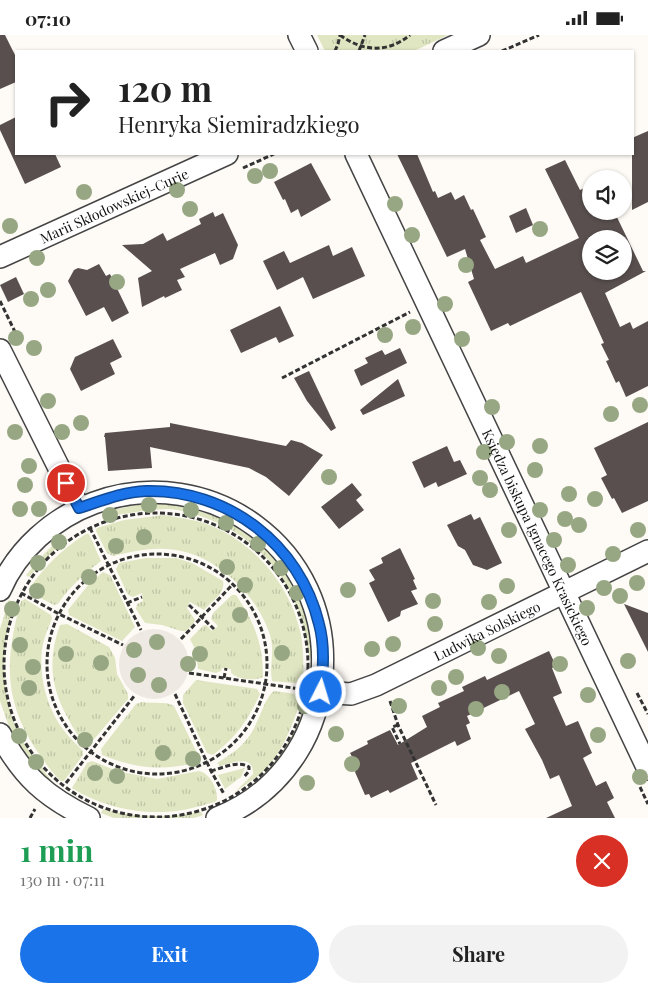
<!DOCTYPE html>
<html lang="en">
<head>
<meta charset="utf-8">
<style>
	body { margin:0; font-family:"Playfair Display",serif; background:#f2f2f2; color:#222; height:100vh; display:flex; flex-direction:column; font-size:19px; white-space:nowrap }
	* { box-sizing:border-box; margin:0 }
	p { font-size:16px; color:#767676 }
	.icon { flex:none; width:28px; height:28px; fill:none; stroke:currentColor; stroke-width:2; stroke-linecap:round; stroke-linejoin:round }
	.map { position:relative; height:783px; overflow:hidden }
	.panel { display:flex; flex-direction:column; background:#fff; flex:1 }
	.panel>* { flex:none }
	.top-card { position:absolute; left:15px; top:15px; width:619px; height:105px; border-radius:0px; box-shadow:0 1px 4px #0004; background:#fff; color:#222; overflow:hidden }
	.tools { position:absolute; left:582px; top:135px; display:grid; gap:10px }
	.tools a { display:grid; place-items:center; width:50px; height:50px; border-radius:50%; background:#fff; box-shadow:0 1px 4px #0004; font-size:25px }
	.pin { position:absolute; display:grid; place-items:center; width:42px; height:42px; color:#fff; margin:-21px; border:2px solid #fff; border-radius:50%; box-shadow:0 1px 5px #0007 }
	.me { position:absolute; width:55px; margin:-28px; rotate:5deg; stroke-linejoin:round; filter:drop-shadow(0 0 4px #0008) }
	.turn { display:flex; align-items:center; gap:18px; height:105px; padding:0 20px; font-size:22px }
	.turn .icon { width:65px; height:65px; stroke-width:2.5 }
	.turn b { display:block; font-size:35px; line-height:42px }
	.round { display:grid; place-items:center; flex:none; width:52px; height:52px; border-radius:26px; background:#f2f2f2 }
	.head { display:flex; align-items:center; justify-content:space-between; height:85px; padding:0 20px }
	h1 { font-size:30px; font-weight:700; line-height:38px; color:#1e9e55 }
	.cta { display:flex; gap:10px; margin-top:auto; padding:10px 20px }
	.cta a { flex:1; height:58px; border-radius:30px; background:#1a73e8; color:#fff; font-size:20px; font-weight:700; line-height:58px; text-align:center }
	.cta a+a { background:#f2f2f2; color:#222 }
	.status { display:flex; justify-content:space-between; align-items:center; height:35px; padding:0 25px; background:#fff; direction:ltr }
	.status svg { height:14px; fill:currentColor }
	.map>svg:first-child { display:block }
	.grass { fill:url(#grass-tufts) }
	.plaza { fill:#efe9e3 }
	.building { fill:#584f4e; fill-rule:evenodd }
	.lines { fill:none; stroke-linecap:round; stroke-linejoin:round }
	.minor-casing { stroke:#444; stroke-width:24 }
	.path { stroke:#333; stroke-width:3; stroke-dasharray:5 2.5; stroke-linecap:butt }
	.minor { stroke:#fff; stroke-width:21 }
	.tree { fill:#98a783 }
	.route-casing { stroke:#114b97; stroke-width:12 }
	.route { stroke:#1a73e8; stroke-width:9 }
	.labels { text-anchor:middle; dominant-baseline:central; stroke-width:5; stroke-linejoin:round; paint-order:stroke }
	.street-label { font-size:14px; fill:#111; stroke:#fff }
</style>
</head>
<body>
<div class="status"><b>07:10</b><svg viewBox="0 0 49 12"><path d="M0 12V9h3v3zM5 12V6h3v6zM10 12V3h3v9zM15 12V0h3v12zM26 1h20v11H26zM47 4h2v5h-2z"/></svg></div>
<div class="map">
<svg width="648" height="783" viewBox="0 0 648 783">
	<defs>
		<pattern id="grass-tufts" width="24" height="20" patternUnits="userSpaceOnUse" patternTransform="scale(1.25)"><rect width="24" height="20" fill="#dfe6c1"/><path d="M3 7l-1-3M5 7V3M7 7l1-3M15 17l-1-3M17 17v-4M19 17l1-3" fill="none" stroke="#bec4a5"/></pattern>
	</defs>
	<rect width="100%" height="100%" fill="#fefaf5"/>
	<g class="grass">
		<path d="M317,0H448L414,16H325Z"/>
		<path d="M142,469H161L179,470L225,484L248,498L274,520L295,550L314,604V624L309,622C302,562 273,513 216,487C201,481 184,475 168,474C150,474 132,478 115,480L112,475Z"/>
		<path d="M164,480C179,483 194,484 209,490C255,508 291,551 301,600C304,616 303,633 304,649L272,646C269,631 275,617 270,600C257,558 211,515 166,514C148,513 131,517 113,521L107,518L96,496L97,493L124,485Z"/>
		<path d="M86,499H89L101,526C84,539 70,551 58,569L54,570L29,557V554C45,531 62,514 86,499Z"/>
		<path d="M63,500L66,504L42,527L29,542L26,540L44,519Z"/>
		<path d="M146,523H176L192,528L223,546C226,558 211,567 204,575L190,567L187,573L195,585L193,589L186,596H181L162,590L145,588L136,574L137,569L143,566L142,558L133,562L128,560L116,534L119,528Z"/>
		<path d="M103,537L110,540L135,592L122,606L69,580L68,575L89,549Z"/>
		<path d="M232,560H236C255,588 263,609 263,642C255,646 239,645 231,638V634L222,633L221,636L216,638L198,634L196,616L190,604L203,591L206,590L212,596L218,591L211,584L213,578Z"/>
		<path d="M25,564L51,580L52,583C50,590 46,597 44,605C37,630 44,664 58,687C64,697 74,707 83,716V720L64,746H61C51,737 45,727 37,716C3,665 5,623 21,566Z"/>
		<path d="M9,565L14,567L15,569C0,609 0,658 18,697C26,714 39,729 51,745L45,748L14,706L0,666V594Z"/>
		<path d="M67,589L109,612L115,623L117,639L128,659V664L90,709C80,706 75,696 70,687C51,654 47,626 60,590Z"/>
		<path d="M196,645L257,654L260,659C247,687 237,701 213,720L207,718L183,668V660Z"/>
		<path d="M274,656L303,660C293,687 283,720 260,739C252,746 242,752 234,758L253,739C254,719 232,728 220,731L217,728C230,720 241,713 250,700C258,689 265,662 274,656Z"/>
		<path d="M142,667C152,669 167,666 174,671L199,722L197,727C161,737 136,733 102,720L101,714L136,669Z"/>
		<path d="M304,669H308L299,707L251,754C274,728 296,703 304,669Z"/>
		<path d="M92,726L117,736L157,744L199,736C210,738 218,755 217,765L215,767C197,772 179,777 161,777C131,778 97,769 72,753L87,728Z"/>
		<path d="M245,733L241,742L225,754L218,740Z"/>
		<path d="M103,774C136,783 167,783 201,777L203,780L194,783H114L101,778Z"/>
	</g>
	<circle class="plaza" cx="154" cy="629" r="35"/>
	<g class="building">
		<path d="M0,0H5L16,22V47L0,54Z"/>
		<path d="M16,82V119H55L61,132L25,149L0,95V90Z"/>
		<path d="M648,96V167L632,175V103Z"/>
		<path d="M397,119H417L433,157L435,156L438,163L451,157L455,165L464,160L471,175L473,174L486,202L480,205L495,234L523,221L526,228L579,203L545,134L565,125L580,155L591,150V176H614L643,236H646L605,258L620,292L630,287L633,294L648,286V351L626,362L619,346L616,348L606,326L609,325L601,309L604,308L581,257L510,291L508,288L491,296L468,247L474,244L465,214L447,222ZM591,204H624V236H591Z"/>
		<path d="M311,128L331,165L301,182L298,174L291,178L285,164L283,165L274,147Z"/>
		<path d="M526,173L533,190L516,198L509,181Z"/>
		<path d="M213,177L215,182L223,178L238,210L233,224L220,230L215,218L180,234L185,242L177,245L182,255L165,263L164,261L142,272L138,243L152,236L122,210L143,209L163,198L167,206L201,189L199,184Z"/>
		<path d="M329,210L333,221L352,212L365,241L313,264L303,242L277,255L263,226L284,216L290,228Z"/>
		<path d="M99,229L106,241L110,239L129,278L112,287L104,272L86,281L68,246L74,235L78,233L87,235Z"/>
		<path d="M16,242L24,259L8,267L0,250Z"/>
		<path d="M280,271L294,301L279,308L276,302L241,318L230,295Z"/>
		<path d="M113,304L122,322L110,328L115,339L81,356L70,334L75,322Z"/>
		<path d="M400,313L407,328L361,351L354,335L368,328L365,323L382,315L385,320Z"/>
		<path d="M309,336L336,393L331,396L307,366L294,343Z"/>
		<path d="M398,344L405,361L363,380L360,375Z"/>
		<path d="M648,387V466L622,478L614,463L612,464L601,443L607,440L594,413Z"/>
		<path d="M170,388L286,411L291,405L302,408L323,420L289,461L266,442L249,433L150,412L152,433L108,436L105,402H104L105,398L170,392Z"/>
		<path d="M447,411L454,427L460,425L467,439L438,452L436,447L424,453L412,427Z"/>
		<path d="M352,448L362,460L356,465L364,475L339,494L321,472Z"/>
		<path d="M471,479L474,485L480,482L502,528L487,535L473,530L465,515L458,511L447,490Z"/>
		<path d="M400,513L415,544L413,545L417,554L411,556L418,569L401,576L400,581L388,587L369,548L375,545L369,535L383,528L381,523Z"/>
		<path d="M624,569L648,578V617Z"/>
		<path d="M549,616L556,631L552,633L562,658L553,662L566,691L578,686L592,718L583,723L596,751L606,746L614,763L607,767L615,783H546L572,771L559,740L550,744L542,725L525,694L535,689L519,656L467,681L470,688L466,690L471,704L457,711L455,706L411,728L418,744L390,758L388,755L371,763L369,759L365,760L355,737L357,731L350,718L368,709L367,706L390,695L398,710L427,692L422,681L440,672L438,668L464,656L462,652L485,641L487,645Z"/>
	</g>
	<g class="lines">
		<g class="minor-casing">
			<g id="minor">
				<path d="M299,0L307,16"/>
				<path d="M444,16L479,0"/>
				<path id="s1" d="M356,119L648,734"/>
				<path id="s2" d="M0,222L227,119"/>
				<path d="M0,315L79,473"/>
				<path d="M0,555C17,515 53,483 94,468C210,426 332,514 322,639C320,667 312,693 297,717C278,747 251,770 217,783"/>
				<path id="s3" d="M321,657L351,659L376,650L648,516"/>
				<path d="M0,699C23,742 46,762 89,783"/>
			</g>
		</g>
		<g class="path">
			<path d="M340,0C363,17 388,18 410,0"/>
			<path d="M335,16L338,9L340,0"/>
			<path d="M359,16L365,0"/>
			<path d="M502,16L539,0"/>
			<path d="M243,133L274,119"/>
			<path d="M0,266L17,301"/>
			<path d="M282,343L410,277"/>
			<circle cx="156" cy="630" r="152"/>
			<path d="M90,493L141,595"/>
			<circle cx="157" cy="629" r="110"/>
			<path d="M21,558L59,579L123,610"/>
			<path d="M127,568L142,562"/>
			<path d="M189,570L214,594"/>
			<path d="M181,604L233,549"/>
			<path d="M189,638L300,654"/>
			<path d="M224,643L226,633"/>
			<path d="M637,658L648,679"/>
			<path d="M175,659L211,736L224,759"/>
			<path d="M390,666L398,690L436,770"/>
			<path d="M398,690L392,692L400,709"/>
			<path d="M211,736C222,733 239,725 249,732V736L244,742"/>
			<path d="M66,748L135,660"/>
			<path d="M640,752L648,769"/>
			<path d="M30,783L35,774"/>
		</g>
		<use href="#minor" class="minor"/>
	</g>
	<g class="tree">
		<circle cx="270" cy="136" r="8"/>
		<circle cx="255" cy="141" r="8"/>
		<circle cx="177" cy="155" r="8"/>
		<circle cx="84" cy="157" r="8"/>
		<circle cx="395" cy="169" r="8"/>
		<circle cx="190" cy="174" r="8"/>
		<circle cx="10" cy="191" r="8"/>
		<circle cx="540" cy="194" r="8"/>
		<circle cx="412" cy="200" r="8"/>
		<circle cx="37" cy="223" r="8"/>
		<circle cx="466" cy="230" r="8"/>
		<circle cx="117" cy="247" r="8"/>
		<circle cx="48" cy="255" r="8"/>
		<circle cx="31" cy="264" r="8"/>
		<circle cx="445" cy="269" r="8"/>
		<circle cx="413" cy="292" r="8"/>
		<circle cx="385" cy="300" r="8"/>
		<circle cx="16" cy="303" r="8"/>
		<circle cx="462" cy="304" r="8"/>
		<circle cx="34" cy="313" r="8"/>
		<circle cx="48" cy="366" r="8"/>
		<circle cx="640" cy="370" r="8"/>
		<circle cx="492" cy="372" r="8"/>
		<circle cx="611" cy="379" r="8"/>
		<circle cx="81" cy="388" r="8"/>
		<circle cx="15" cy="397" r="8"/>
		<circle cx="62" cy="397" r="8"/>
		<circle cx="507" cy="407" r="8"/>
		<circle cx="540" cy="411" r="8"/>
		<circle cx="484" cy="417" r="8"/>
		<circle cx="29" cy="431" r="8"/>
		<circle cx="535" cy="435" r="8"/>
		<circle cx="329" cy="442" r="8"/>
		<circle cx="480" cy="443" r="8"/>
		<circle cx="25" cy="450" r="8"/>
		<circle cx="490" cy="455" r="8"/>
		<circle cx="569" cy="459" r="8"/>
		<circle cx="595" cy="464" r="8"/>
		<circle cx="149" cy="470" r="8"/>
		<circle cx="20" cy="474" r="8"/>
		<circle cx="39" cy="474" r="8"/>
		<circle cx="191" cy="475" r="8"/>
		<circle cx="540" cy="475" r="8"/>
		<circle cx="110" cy="480" r="8"/>
		<circle cx="565" cy="484" r="8"/>
		<circle cx="226" cy="488" r="8"/>
		<circle cx="579" cy="490" r="8"/>
		<circle cx="509" cy="495" r="8"/>
		<circle cx="638" cy="495" r="8"/>
		<circle cx="144" cy="502" r="8"/>
		<circle cx="554" cy="505" r="8"/>
		<circle cx="59" cy="507" r="8"/>
		<circle cx="258" cy="509" r="8"/>
		<circle cx="116" cy="511" r="8"/>
		<circle cx="613" cy="519" r="8"/>
		<circle cx="38" cy="528" r="8"/>
		<circle cx="568" cy="530" r="8"/>
		<circle cx="227" cy="532" r="8"/>
		<circle cx="281" cy="533" r="8"/>
		<circle cx="89" cy="542" r="8"/>
		<circle cx="637" cy="548" r="8"/>
		<circle cx="245" cy="550" r="8"/>
		<circle cx="507" cy="551" r="8"/>
		<circle cx="604" cy="553" r="8"/>
		<circle cx="348" cy="555" r="8"/>
		<circle cx="37" cy="556" r="8"/>
		<circle cx="297" cy="558" r="8"/>
		<circle cx="620" cy="561" r="8"/>
		<circle cx="433" cy="566" r="8"/>
		<circle cx="489" cy="567" r="8"/>
		<circle cx="587" cy="573" r="8"/>
		<circle cx="12" cy="574" r="8"/>
		<circle cx="240" cy="580" r="8"/>
		<circle cx="435" cy="589" r="8"/>
		<circle cx="157" cy="607" r="8"/>
		<circle cx="393" cy="609" r="8"/>
		<circle cx="20" cy="610" r="8"/>
		<circle cx="478" cy="613" r="8"/>
		<circle cx="372" cy="614" r="8"/>
		<circle cx="134" cy="615" r="8"/>
		<circle cx="282" cy="618" r="8"/>
		<circle cx="66" cy="619" r="8"/>
		<circle cx="200" cy="619" r="8"/>
		<circle cx="499" cy="621" r="8"/>
		<circle cx="628" cy="626" r="8"/>
		<circle cx="101" cy="628" r="8"/>
		<circle cx="188" cy="629" r="8"/>
		<circle cx="560" cy="629" r="8"/>
		<circle cx="33" cy="632" r="8"/>
		<circle cx="138" cy="640" r="8"/>
		<circle cx="456" cy="642" r="8"/>
		<circle cx="159" cy="650" r="8"/>
		<circle cx="29" cy="653" r="8"/>
		<circle cx="439" cy="653" r="8"/>
		<circle cx="502" cy="657" r="8"/>
		<circle cx="588" cy="660" r="8"/>
		<circle cx="305" cy="671" r="8"/>
		<circle cx="399" cy="671" r="8"/>
		<circle cx="476" cy="674" r="8"/>
		<circle cx="336" cy="699" r="8"/>
		<circle cx="598" cy="700" r="8"/>
		<circle cx="19" cy="701" r="8"/>
		<circle cx="85" cy="705" r="8"/>
		<circle cx="163" cy="718" r="8"/>
		<circle cx="193" cy="724" r="8"/>
		<circle cx="36" cy="727" r="8"/>
		<circle cx="352" cy="729" r="8"/>
		<circle cx="95" cy="738" r="8"/>
		<circle cx="117" cy="741" r="8"/>
		<circle cx="640" cy="742" r="8"/>
		<circle cx="307" cy="748" r="8"/>
	</g>
	<g class="lines">
		<g class="route-casing">
			<path id="route" d="M66,448L79,473C101,466 122,457 146,456C227,454 300,509 319,589C325,611 323,634 321,657"/>
		</g>
		<use href="#route" class="route"/>
	</g>
	<g class="labels">
		<g class="street-label">
			<text stroke="none"><textPath href="#s2" startOffset="125">Marii Skłodowskiej-Curie</textPath></text>
			<text stroke="none"><textPath href="#s1" startOffset="424">Księdza biskupa Ignacego Krasickiego</textPath></text>
			<text stroke="none"><textPath href="#s3" startOffset="180">Ludwika Solskiego</textPath></text>
		</g>
	</g>
</svg>
<div class="tools">
<a><svg class="icon" aria-label="sound" viewBox="0 0 24 24"><path d="M4 9h4l5-4v14l-5-4H4zM17 9q2 3 0 6"/></svg></a>
<a><svg class="icon" aria-label="layers" viewBox="0 0 24 24"><path d="M12 4l9 5-9 5-9-5zM3 14l9 5 9-5"/></svg></a>
</div>
<div class="pin" style="left:66px;top:448px;background:#d93025"><svg class="icon" aria-label="arrive" viewBox="0 0 24 24"><path d="M6 21V4h12l-3 4 3 4H6"/></svg></div>
<svg class="me" style="left:321px;top:657px" viewBox="-20 -20 40 40"><circle r="17" fill="#1a73e8" stroke="#fff" stroke-width="3"/><path d="M0-11L8 9 0 5-8 9z" fill="#fff"/></svg>
<div class="top-card">
<div class="turn"><svg class="icon" aria-label="right" viewBox="0 0 24 24"><path d="M7 20v-9h11M14 6l5 5-5 5"/></svg><div><b>120 m</b>Henryka Siemiradzkiego</div></div>
</div>
</div>
<section class="panel">
<div class="head"><div><h1>1 min</h1><p>130 m · 07:11</p></div><a class="round" style="background:#d93025;color:#fff"><svg class="icon" aria-label="close" viewBox="0 0 24 24"><path d="M6 6l12 12M18 6L6 18"/></svg></a></div>
<div class="cta"><a>Exit</a><a>Share</a></div>
</section>
</body>
</html>
